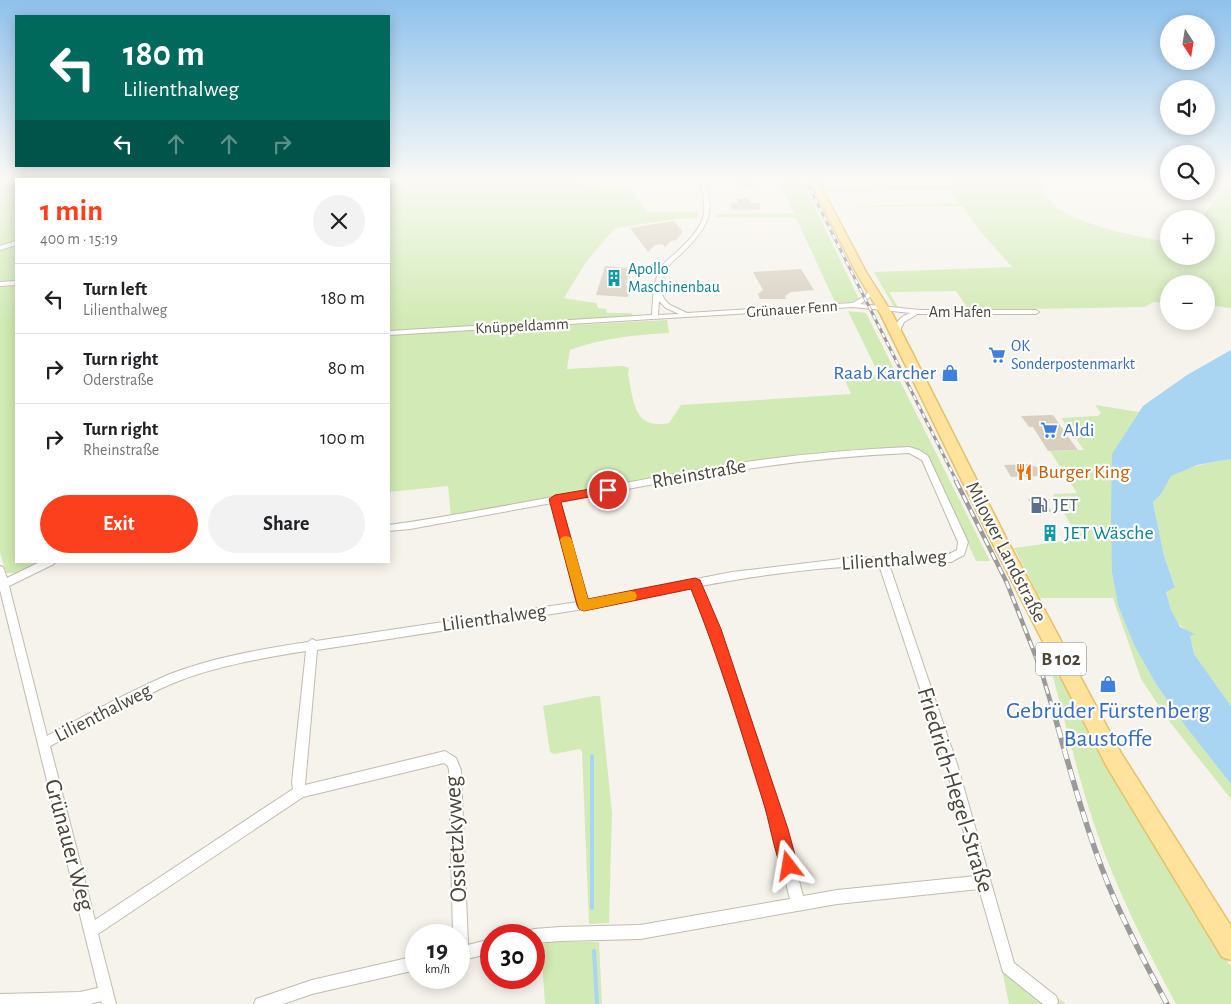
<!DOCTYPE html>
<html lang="en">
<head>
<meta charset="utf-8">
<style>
	body { margin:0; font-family:"Alegreya Sans",sans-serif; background:#f2f2f2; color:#202124; height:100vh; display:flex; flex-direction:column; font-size:19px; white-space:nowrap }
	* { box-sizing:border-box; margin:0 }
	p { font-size:16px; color:#757577 }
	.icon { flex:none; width:28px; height:28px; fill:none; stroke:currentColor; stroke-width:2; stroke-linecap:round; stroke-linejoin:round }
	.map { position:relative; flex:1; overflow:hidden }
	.sheet { position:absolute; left:15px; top:178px; width:375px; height:385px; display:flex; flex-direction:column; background:#fff; border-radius:0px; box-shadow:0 2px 12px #0003 }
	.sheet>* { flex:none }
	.top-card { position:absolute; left:15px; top:15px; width:375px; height:152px; border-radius:0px; box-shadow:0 2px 12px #0003; background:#00695c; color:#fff; overflow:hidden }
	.needle { width:32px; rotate:168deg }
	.tools { position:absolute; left:1160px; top:15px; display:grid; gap:10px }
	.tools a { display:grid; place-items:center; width:55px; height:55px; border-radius:50%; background:#fff; box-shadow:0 2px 12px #0003; font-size:25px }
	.speed { position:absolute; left:405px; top:924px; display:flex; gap:10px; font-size:25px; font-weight:700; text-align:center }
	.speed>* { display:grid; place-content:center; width:65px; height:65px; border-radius:50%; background:#fff; box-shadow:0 2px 12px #0003; line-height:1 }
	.speed small { font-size:12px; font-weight:400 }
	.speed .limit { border:8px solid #d22; background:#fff; color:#111 }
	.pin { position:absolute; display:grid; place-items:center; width:42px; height:42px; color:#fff; margin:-21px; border:2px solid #fff; border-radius:50%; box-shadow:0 1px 5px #0007 }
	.me { position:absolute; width:55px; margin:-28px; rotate:346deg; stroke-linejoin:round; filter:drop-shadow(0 0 4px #0008) }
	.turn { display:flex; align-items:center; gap:18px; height:105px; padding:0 25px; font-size:22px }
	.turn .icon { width:65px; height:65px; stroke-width:2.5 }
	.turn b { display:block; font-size:35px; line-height:42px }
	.lanes { display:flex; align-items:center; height:48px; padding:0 25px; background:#0003; justify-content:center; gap:25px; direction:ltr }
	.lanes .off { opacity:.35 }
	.round { display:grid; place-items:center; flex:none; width:52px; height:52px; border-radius:26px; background:#f2f2f2 }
	.summary { display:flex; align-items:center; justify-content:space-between; height:85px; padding:0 25px }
	h1 { font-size:30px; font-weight:700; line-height:38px; color:#fc3f1d }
	.action { display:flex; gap:10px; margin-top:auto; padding:10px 25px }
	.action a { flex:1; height:58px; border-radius:30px; background:#fc3f1d; color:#fff; font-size:20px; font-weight:700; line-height:58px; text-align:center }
	.action a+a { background:#f2f2f2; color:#202124 }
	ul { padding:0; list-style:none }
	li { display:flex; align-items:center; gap:15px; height:70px; padding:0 25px; border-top:1px solid #e0e0e0 }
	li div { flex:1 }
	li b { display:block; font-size:19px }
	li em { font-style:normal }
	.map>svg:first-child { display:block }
	.green { fill:#d2eab5 }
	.water { fill:#a9d4f2 }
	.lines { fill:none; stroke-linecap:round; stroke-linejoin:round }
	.stream { stroke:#a9d4f2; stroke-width:4 }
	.building { fill:#d8cfc1 }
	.street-casing { stroke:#c2bbae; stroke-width:2 }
	.primary-casing { stroke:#e6c16a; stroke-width:3 }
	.street { fill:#fff; fill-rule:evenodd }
	.primary { fill:#ffe39c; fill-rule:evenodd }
	.rail-far2-casing { stroke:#9a9a9a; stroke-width:3 }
	.rail-far1-casing { stroke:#9a9a9a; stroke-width:4.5 }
	.rail-casing { stroke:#9a9a9a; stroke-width:5.5 }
	.rail-far2 { stroke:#fff; stroke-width:2; stroke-dasharray:5; stroke-linecap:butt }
	.rail-far1 { stroke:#fff; stroke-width:2.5; stroke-dasharray:8; stroke-linecap:butt }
	.rail { stroke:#fff; stroke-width:4; stroke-dasharray:11; stroke-linecap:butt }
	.route { fill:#fc3f1d; stroke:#a42913 }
	.slow { fill:#f59e0b }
	.labels { text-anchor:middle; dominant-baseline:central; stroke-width:4.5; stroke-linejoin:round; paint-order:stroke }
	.far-culture-label { font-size:16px; fill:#0d838f; stroke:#fff; text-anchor:start }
	.far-street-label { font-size:16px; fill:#4b4439; stroke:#fff }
	.far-shop-label { font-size:16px; fill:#366cbe; stroke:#fff; text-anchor:start }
	.shield { fill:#fff; stroke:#817c74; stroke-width:1 }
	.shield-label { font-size:19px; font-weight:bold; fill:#4b4439 }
	.shop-label { font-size:20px; fill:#366cbe; stroke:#fff; text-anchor:end }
	.food-label { font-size:20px; fill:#c56008; stroke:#fff; text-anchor:start }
	.street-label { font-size:20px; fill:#4b4439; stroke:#fff }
	.service-label { font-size:20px; fill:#4e5e75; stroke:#fff; text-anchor:start }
	.culture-label { font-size:20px; fill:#0d838f; stroke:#fff; text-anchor:start }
	.near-shop-label { font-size:24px; fill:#366cbe; stroke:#fff }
	.near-street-label { font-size:24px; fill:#4b4439; stroke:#fff }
</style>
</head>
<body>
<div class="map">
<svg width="1231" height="1004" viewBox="0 0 1231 1004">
	<rect width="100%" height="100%" fill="#f6f3ec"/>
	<g class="green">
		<path d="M0,181H16V242L0,247Z"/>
		<path d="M414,181H563L633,192L647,212H699L697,218L676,219L615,228L586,262L564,298L596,303L598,308L606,309L607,313H631L634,317L389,331V184Z"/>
		<path d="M779,181H802L859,299C852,304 843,303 835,302L796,218L715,217L716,214L794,213Z"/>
		<path d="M820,181H823L826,188L843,189L952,186V183L946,181H1045C1045,187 1045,194 1049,199C1066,224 1140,237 1169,242V256H1206V219H1200L1231,181V308L1206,305V284H1169V303L1154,302L1144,307L969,310L956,291L889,292L899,309L894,307L874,272L1012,267L979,230L962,206L833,207L959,203L948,189L825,191Z"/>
		<path d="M16,244V282H0V249Z"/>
		<path d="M0,285H16V561H45L17,573H6L0,552Z"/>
		<path d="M848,311L866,313L990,561H976L929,459L908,448L858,449L745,463L564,494L451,516L448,486L389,492V335L667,320L669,333C635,335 602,338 570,350L567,369L623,366L629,368L628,374C634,402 633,430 669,423L681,405L851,394L844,378L879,375Z"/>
		<path d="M1095,405L1139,412L1112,455V573L1118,605L1134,645L1156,684L1186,727L1231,784V799L1169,721L1141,679L1113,598H1040L1014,548L1079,539L1053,494L1077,493L1050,451L1084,450L1061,418L1098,416L1101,413Z"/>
		<path d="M1231,459V706L1194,654L1190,636L1194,634C1172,624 1172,613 1166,591L1175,586L1164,556L1153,501C1161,494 1165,481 1171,476C1182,467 1216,462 1231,459Z"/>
		<path d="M1053,657L1099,755L1231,967V1004H1176C1145,946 1115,887 1094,824C1076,770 1063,713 1048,658Z"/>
		<path d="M594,696H600L612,813L609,923L589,924L582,752L580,749L554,754L550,752L543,706Z"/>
		<path d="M553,942H599L602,1004H545L541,946L546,943Z"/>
		<path d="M1000,960L1013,963L1066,1004H1009Z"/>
	</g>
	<path class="water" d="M1231,350V459L1197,465L1171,476L1161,494L1153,502L1164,556L1175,587L1166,592L1171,610L1180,627L1195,634L1190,636L1194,654L1231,706V784L1186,727L1156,684L1134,645L1118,605L1112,573L1111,517L1112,454L1143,406L1187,375Z"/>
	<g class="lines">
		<g class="stream">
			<path d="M592,756V908"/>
			<path d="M594,951L597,1004"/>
		</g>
	</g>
	<g class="building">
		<path d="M728,181H755L758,188H745Z"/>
		<path d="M736,198H749L750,203H759L761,210H732L730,203H738Z"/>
		<path d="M674,221L683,232L676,240L671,241L665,247L662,244L655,245L648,252L630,228Z"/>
		<path d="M605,266L630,268L626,285H631L628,297L596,295Z"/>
		<path d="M801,269L814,290L791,292L785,296L786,299H760L758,294L763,290L753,272Z"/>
		<path d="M1053,415L1069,438L1078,450L1048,451L1033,427H1029L1021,416Z"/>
		<path d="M1028,464L1037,467L1043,476L1011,477L1004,465Z"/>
		<path d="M1028,499H1043L1052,512H1036Z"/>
	</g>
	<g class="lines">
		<g class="street-casing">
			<g id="street">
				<path d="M700,181H704C717,212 706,230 683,252C678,257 672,261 669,266C663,273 662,283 660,291L665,300L670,305L687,313L853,303L866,295L870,288L872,287L875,289L870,297L860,304L920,310H1036L1039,312L1036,314H917L916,315L904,322L899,333L896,335L893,333C896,322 900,316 911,313L853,307L389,335V331L652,315C653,299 653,280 662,266C667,259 674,255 679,250C705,225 709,215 700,181ZM659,301L666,308L679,314L658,315Z"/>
				<path d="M16,241V245L0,250V246Z"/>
				<path d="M16,281V285L0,286V282Z"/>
				<path d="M909,447L919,450L928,456L968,542L964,555L951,562L889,564L957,764L1014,963L1056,996L1058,1001L1057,1004H1043L1003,972L979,889L837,904L640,939L560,941L534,943V935H527L529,931L534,929L560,927L640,925L790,899C764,793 732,689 692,588L584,609L317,650L305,785L445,751L456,758L461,770L468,945L491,939V953L459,961V935H453L449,770L448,766L444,763L303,797L98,934L116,1004H102L101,1001L90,1004H0V994L80,992L98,988L0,590V566L3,567L7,578L42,561H56L54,564L9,586L47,736C88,714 128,692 170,674C214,657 262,649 308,642L312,639L316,641L578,602L552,503L410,529L389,531V525C503,509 614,483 728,465C788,455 848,450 909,447ZM909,453L922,460L958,542L957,550L949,554L849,558L732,572L588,600L560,502C676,479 791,458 909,453ZM879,565L945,764L976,876L837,890L803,896C776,790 742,687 701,586C759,575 820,567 879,565ZM306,651L292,782L293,789L95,920L50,746C92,724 133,700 176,682C217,666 262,658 306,651Z"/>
				<path d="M416,956V970L312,994L283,1004H254L256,999L312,980Z"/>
			</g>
		</g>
		<g class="primary-casing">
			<path id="primary" d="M810,181H818L866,272L893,315L1006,538L1121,753L1231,926V960L1222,957L1107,767L990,538L881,315L856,272Z"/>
		</g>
		<use href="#street" class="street"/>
		<use href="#primary" class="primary"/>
		<g class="rail-far2-casing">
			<path id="rail-far2" d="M806,181L957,482"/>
		</g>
		<g class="rail-far1-casing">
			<path id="rail-far1" d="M956,481L1007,583L1041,670L1052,707"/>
		</g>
		<g class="rail-casing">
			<path id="rail" d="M1052,706C1069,766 1085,827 1108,884C1125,925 1146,965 1167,1004"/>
		</g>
		<use href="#rail-far2" class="rail-far2"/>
		<use href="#rail-far1" class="rail-far1"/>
		<use href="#rail" class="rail"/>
	</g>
	<linearGradient id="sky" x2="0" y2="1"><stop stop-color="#8fc1ec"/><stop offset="0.56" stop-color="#fbfaf6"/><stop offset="1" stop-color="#fbfaf6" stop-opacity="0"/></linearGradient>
	<rect width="1231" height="321" fill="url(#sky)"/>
	<path class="route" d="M608,486L613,490L612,493L561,502L588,599L695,578L700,580L721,629L788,829L798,866L795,872L789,874L783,872C773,849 770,822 762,798C740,728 719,658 691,589L584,611L579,609L577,605L549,499L555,495Z"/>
	<path class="slow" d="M566,536L570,537L572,540L588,599L631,591L635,592L637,596L635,600L584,611L579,609L560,540L562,537Z"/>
	<defs>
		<g id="building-bare" transform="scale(1.35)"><path d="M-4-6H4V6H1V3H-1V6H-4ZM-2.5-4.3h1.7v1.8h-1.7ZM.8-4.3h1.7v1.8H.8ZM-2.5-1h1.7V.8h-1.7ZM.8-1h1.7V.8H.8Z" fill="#0f9aa8" stroke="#fff" stroke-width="2.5" paint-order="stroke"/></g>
		<g id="supermarket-bare" transform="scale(1.35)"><path d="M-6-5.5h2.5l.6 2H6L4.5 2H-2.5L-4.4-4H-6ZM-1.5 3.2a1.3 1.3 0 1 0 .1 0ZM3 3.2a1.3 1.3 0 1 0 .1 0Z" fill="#3f7fe0" stroke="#fff" stroke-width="2.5" paint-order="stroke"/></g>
		<g id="shop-bare" transform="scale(1.35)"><path d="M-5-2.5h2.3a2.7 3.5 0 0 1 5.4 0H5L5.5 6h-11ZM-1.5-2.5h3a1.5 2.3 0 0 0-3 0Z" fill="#3f7fe0" stroke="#fff" stroke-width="2.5" paint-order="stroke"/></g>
		<g id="restaurant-bare" transform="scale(1.35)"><path d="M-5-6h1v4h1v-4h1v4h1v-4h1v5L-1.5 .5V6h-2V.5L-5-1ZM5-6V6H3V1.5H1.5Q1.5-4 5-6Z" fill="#e8710a" stroke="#fff" stroke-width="2.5" paint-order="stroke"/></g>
		<g id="fuel-bare" transform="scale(1.35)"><path d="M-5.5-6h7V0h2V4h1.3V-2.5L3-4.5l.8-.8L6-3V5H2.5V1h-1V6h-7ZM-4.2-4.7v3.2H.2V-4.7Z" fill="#5c6f8a" stroke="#fff" stroke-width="2.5" paint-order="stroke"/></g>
	</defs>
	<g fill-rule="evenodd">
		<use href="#building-bare" x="614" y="278"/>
		<use href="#supermarket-bare" x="997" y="355"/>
		<use href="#shop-bare" x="950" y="373"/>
		<use href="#supermarket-bare" x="1049" y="430"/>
		<use href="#restaurant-bare" x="1024" y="472"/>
		<use href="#fuel-bare" x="1039" y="505"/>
		<use href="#building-bare" x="1050" y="533"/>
		<use href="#shop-bare" x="1108" y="684"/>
	</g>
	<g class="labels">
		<g class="far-culture-label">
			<text x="628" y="269">Apollo<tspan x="628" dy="18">Maschinenbau</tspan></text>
		</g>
		<g class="far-street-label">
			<text transform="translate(792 309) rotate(-4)">Grünauer Fenn</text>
			<text x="960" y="312">Am Hafen</text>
			<text transform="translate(522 326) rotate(-3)">Knüppeldamm</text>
		</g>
		<g class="far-shop-label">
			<text x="1011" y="346">OK<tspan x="1011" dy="18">Sonderpostenmarkt</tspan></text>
		</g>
		<rect class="shield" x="1036" y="642.5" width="50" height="33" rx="4"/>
		<g class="shield-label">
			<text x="1061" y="659">B 102</text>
		</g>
		<g class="shop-label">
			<text x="936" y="373">Raab Karcher</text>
			<text x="1063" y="430" text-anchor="start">Aldi</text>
		</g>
		<g class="food-label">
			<text x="1038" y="472">Burger King</text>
		</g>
		<g class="street-label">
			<text transform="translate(699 474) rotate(-10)">Rheinstraße</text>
			<text transform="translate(1006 552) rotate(63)">Milower Landstraße</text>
			<text transform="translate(894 560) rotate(-4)">Lilienthalweg</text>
			<text transform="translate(494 618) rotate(-8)">Lilienthalweg</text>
			<text transform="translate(103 713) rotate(-27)">Lilienthalweg</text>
		</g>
		<g class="service-label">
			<text x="1053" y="505">JET</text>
		</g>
		<g class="culture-label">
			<text x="1064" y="533">JET Wäsche</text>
		</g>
		<g class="near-shop-label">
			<text x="1108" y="711">Gebrüder Fürstenberg<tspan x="1108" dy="28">Baustoffe</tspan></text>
		</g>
		<g class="near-street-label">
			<text transform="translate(955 790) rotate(73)">Friedrich-Hegel-Straße</text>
			<text transform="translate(456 839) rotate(-93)">Ossietzkyweg</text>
			<text transform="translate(69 845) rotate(75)">Grünauer Weg</text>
		</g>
	</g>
</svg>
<div class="tools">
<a><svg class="needle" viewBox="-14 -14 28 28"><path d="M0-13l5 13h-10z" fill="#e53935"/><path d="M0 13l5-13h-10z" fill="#757577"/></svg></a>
<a><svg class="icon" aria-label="sound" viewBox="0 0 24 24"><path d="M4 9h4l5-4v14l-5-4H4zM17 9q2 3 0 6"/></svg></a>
<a><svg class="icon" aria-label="search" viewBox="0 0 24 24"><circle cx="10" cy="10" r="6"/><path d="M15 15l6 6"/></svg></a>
<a>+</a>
<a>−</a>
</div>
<div class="speed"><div>19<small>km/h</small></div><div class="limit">30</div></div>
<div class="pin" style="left:608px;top:490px;background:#d93025"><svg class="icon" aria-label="arrive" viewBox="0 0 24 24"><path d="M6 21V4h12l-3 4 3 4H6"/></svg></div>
<svg class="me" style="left:789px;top:866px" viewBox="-20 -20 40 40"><path d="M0-17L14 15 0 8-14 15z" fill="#fc3f1d" stroke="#fff" stroke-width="4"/></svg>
<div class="top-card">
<div class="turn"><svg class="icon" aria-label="left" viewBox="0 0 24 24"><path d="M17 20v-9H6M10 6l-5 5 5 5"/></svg><div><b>180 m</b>Lilienthalweg</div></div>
<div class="lanes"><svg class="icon" aria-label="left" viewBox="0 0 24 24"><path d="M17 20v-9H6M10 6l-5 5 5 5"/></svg><svg class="icon off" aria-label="ahead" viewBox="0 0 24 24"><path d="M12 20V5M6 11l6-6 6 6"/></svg><svg class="icon off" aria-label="ahead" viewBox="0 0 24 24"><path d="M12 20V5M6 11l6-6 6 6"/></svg><svg class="icon off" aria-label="right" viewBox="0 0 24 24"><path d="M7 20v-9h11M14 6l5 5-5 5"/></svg></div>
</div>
<section class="sheet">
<div class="summary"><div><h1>1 min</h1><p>400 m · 15:19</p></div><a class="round"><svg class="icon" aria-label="close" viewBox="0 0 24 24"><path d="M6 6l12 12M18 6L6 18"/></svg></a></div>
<ul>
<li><svg class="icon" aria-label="left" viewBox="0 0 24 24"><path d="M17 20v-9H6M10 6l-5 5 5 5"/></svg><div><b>Turn left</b><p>Lilienthalweg</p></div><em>180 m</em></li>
<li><svg class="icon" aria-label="right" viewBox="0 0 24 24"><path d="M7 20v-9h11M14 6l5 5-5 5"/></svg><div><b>Turn right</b><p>Oderstraße</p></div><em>80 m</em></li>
<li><svg class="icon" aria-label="right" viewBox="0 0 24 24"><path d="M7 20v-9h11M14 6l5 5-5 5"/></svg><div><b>Turn right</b><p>Rheinstraße</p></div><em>100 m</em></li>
</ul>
<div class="action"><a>Exit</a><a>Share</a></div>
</section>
</div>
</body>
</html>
